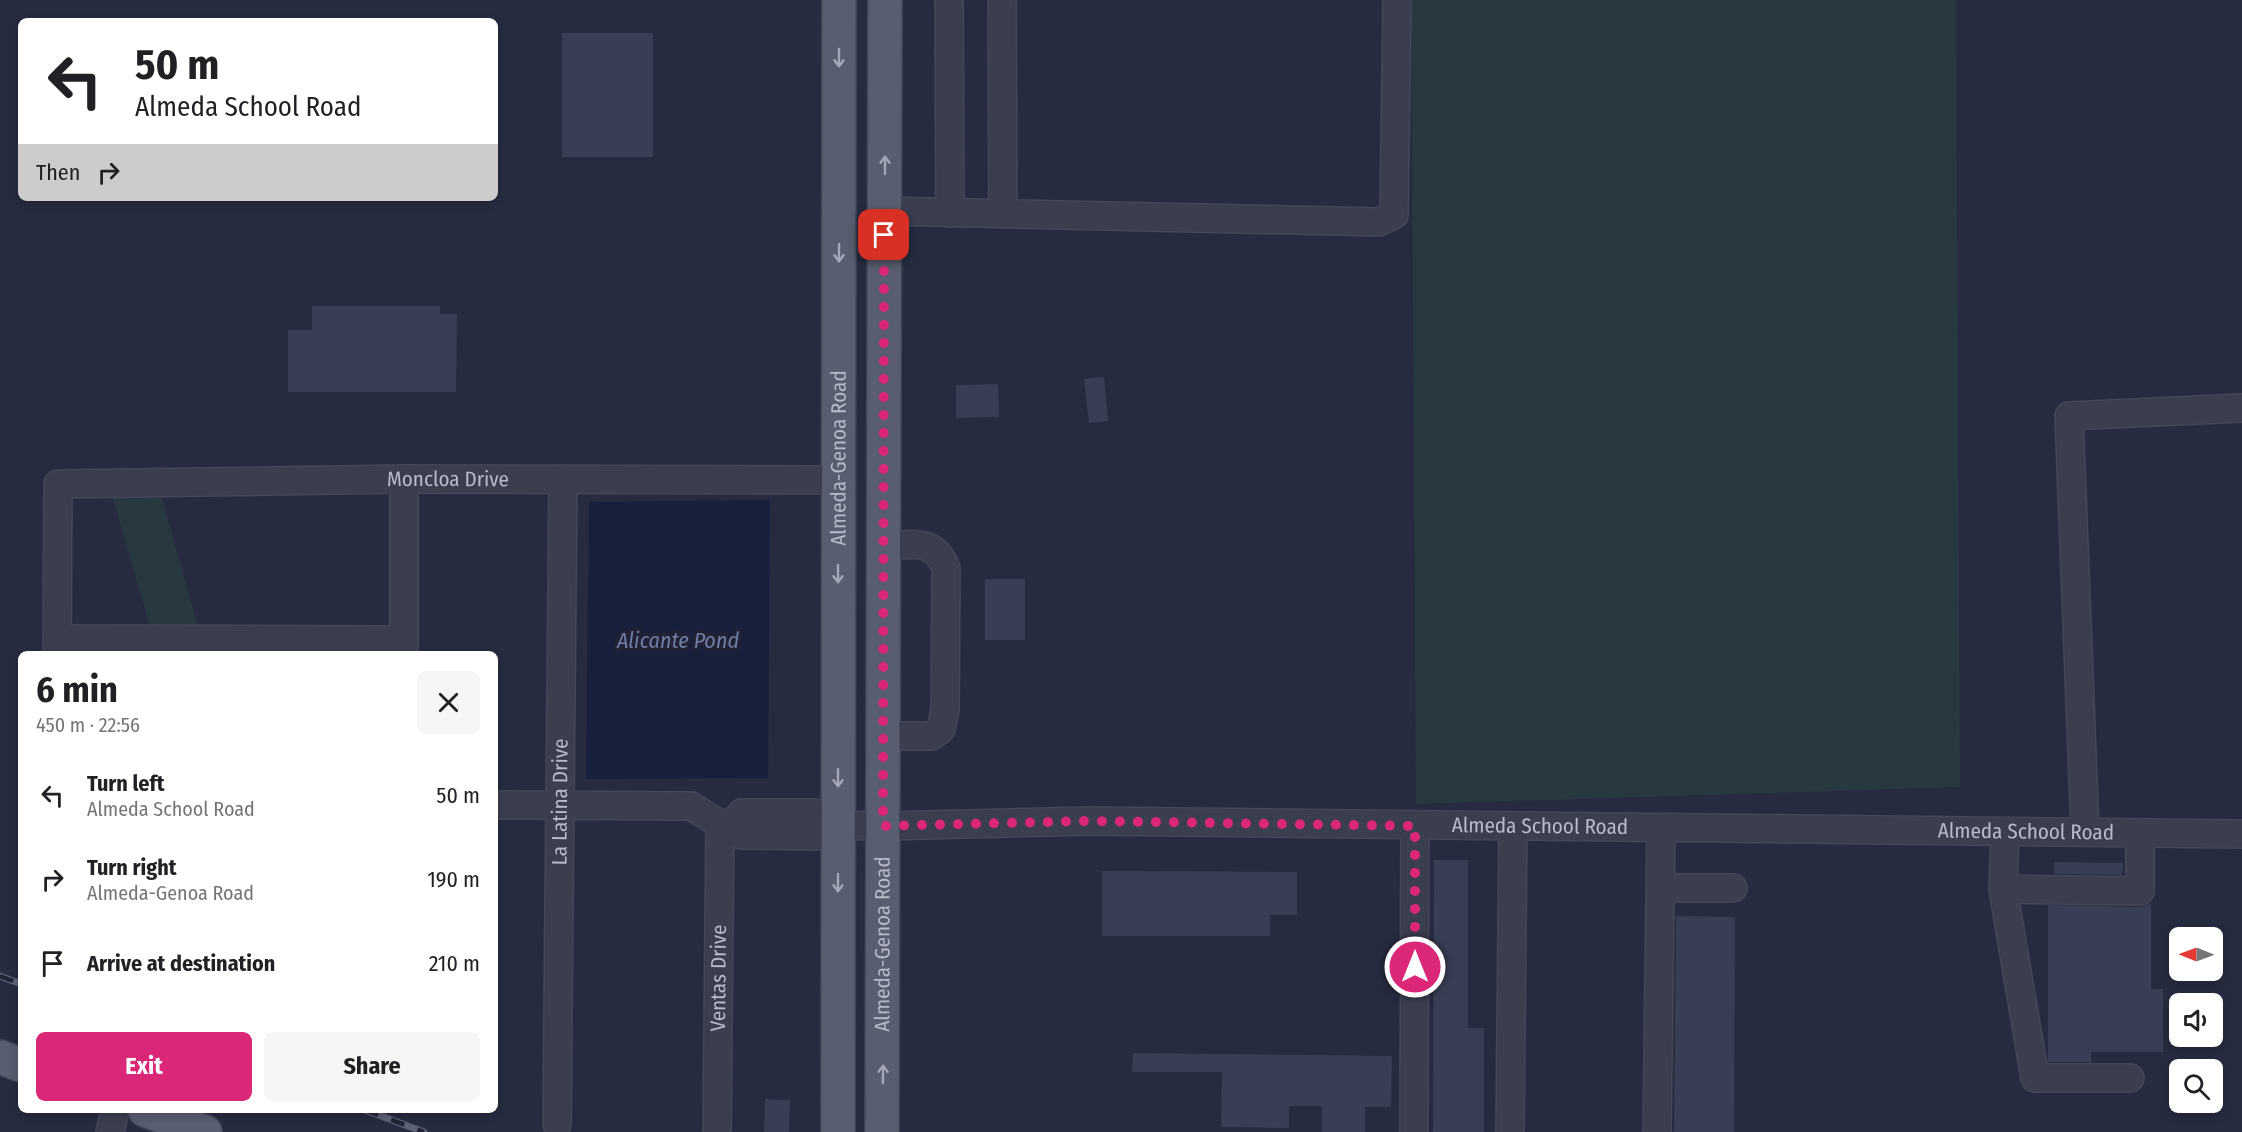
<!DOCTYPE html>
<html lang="en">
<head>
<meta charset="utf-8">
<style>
	body { margin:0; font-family:"Fira Sans Condensed",sans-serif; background:#f6f6f6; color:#202124; height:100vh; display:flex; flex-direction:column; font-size:22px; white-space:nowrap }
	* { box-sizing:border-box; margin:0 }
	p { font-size:20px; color:#757577 }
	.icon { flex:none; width:33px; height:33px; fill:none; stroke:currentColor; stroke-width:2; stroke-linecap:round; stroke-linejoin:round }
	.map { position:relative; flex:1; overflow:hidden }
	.panel { position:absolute; left:18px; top:651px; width:480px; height:462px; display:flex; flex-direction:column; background:#fff; border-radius:9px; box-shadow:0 3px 9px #0003 }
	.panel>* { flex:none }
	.banner { position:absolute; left:18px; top:18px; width:480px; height:183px; border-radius:9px; box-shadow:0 3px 9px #0003; background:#fff; color:#202124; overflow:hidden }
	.needle { width:39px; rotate:271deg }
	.buttons { position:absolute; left:2169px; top:927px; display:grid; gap:12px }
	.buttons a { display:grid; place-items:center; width:54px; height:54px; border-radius:9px; background:#fff; box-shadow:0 3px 9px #0003; font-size:30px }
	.pin { position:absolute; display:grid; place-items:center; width:51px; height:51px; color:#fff; margin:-26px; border-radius:12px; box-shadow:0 3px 9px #0006 }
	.me { position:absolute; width:66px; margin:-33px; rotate:0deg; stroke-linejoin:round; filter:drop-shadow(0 0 4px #0008) }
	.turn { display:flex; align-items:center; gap:21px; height:126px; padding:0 18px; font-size:27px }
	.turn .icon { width:78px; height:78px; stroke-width:2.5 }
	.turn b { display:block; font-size:42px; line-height:51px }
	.then { display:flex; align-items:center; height:57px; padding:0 18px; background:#0003; gap:12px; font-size:22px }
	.round { display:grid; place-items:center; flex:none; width:63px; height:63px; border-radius:9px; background:#f6f6f6 }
	.overview { display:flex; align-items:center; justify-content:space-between; height:102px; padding:0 18px }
	h1 { font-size:36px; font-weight:700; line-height:45px }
	.cta { display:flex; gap:12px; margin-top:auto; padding:12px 18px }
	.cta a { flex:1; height:69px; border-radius:9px; background:#db2777; color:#fff; font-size:24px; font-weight:700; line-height:69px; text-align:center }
	.cta a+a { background:#f6f6f6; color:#202124 }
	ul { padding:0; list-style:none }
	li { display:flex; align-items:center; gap:18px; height:84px; padding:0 18px }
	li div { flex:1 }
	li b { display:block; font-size:22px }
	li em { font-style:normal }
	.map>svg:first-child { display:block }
	.green { fill:#283840 }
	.water { fill:#19203c }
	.building { fill:#383f54 }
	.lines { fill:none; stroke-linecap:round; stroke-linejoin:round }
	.minor-casing { stroke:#434758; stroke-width:30 }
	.major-casing { stroke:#434758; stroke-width:36 }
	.minor { stroke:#3a3e4f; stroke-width:27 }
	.major { stroke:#585d6f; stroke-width:33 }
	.rail-casing { stroke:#5c6175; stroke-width:7 }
	.rail { stroke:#1f2334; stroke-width:4.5; stroke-dasharray:14; stroke-linecap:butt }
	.oneway { stroke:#a3a7b7 }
	.route { stroke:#db2777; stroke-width:10; stroke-dasharray:0 18 }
	.labels { text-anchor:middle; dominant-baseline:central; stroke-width:6; stroke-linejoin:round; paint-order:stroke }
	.street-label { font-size:21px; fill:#b6bac9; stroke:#1f2334 }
	.water-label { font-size:22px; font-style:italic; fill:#717da7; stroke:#1f2334 }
</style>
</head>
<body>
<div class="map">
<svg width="2242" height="1132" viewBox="0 0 2242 1132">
	<rect width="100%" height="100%" fill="#262b3f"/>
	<g class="green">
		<path d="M1411,0H1956L1960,787L1416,804Z"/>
		<path d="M111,492H160L206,654H158Z"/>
	</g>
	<path class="water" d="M770,500L768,778L586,779L589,502Z"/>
	<g class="building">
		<rect x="562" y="33" width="91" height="124"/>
		<path d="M312,306H440V314H457L456,392H288V330H312Z"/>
		<path d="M1104,377L1108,421L1089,423L1084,379Z"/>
		<path d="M998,384L999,417L956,418V385Z"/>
		<rect x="985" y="579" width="40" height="61"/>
		<path d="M1434,860H1468V1028H1484V1132H1433Z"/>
		<path d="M2054,862L2123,863L2122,875L2054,874Z"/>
		<path d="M1102,871L1297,872V915H1270V936H1102Z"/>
		<path d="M2151,904V989H2163V1052H2091V1062H2048V905L2140,907Z"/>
		<path d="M1676,916L1735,917L1734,1132H1674Z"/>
		<path d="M1133,1053L1392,1056L1391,1107H1365V1132H1322V1106H1289V1128L1221,1127L1222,1072H1132Z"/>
		<path d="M765,1099L790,1100L789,1132H764Z"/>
	</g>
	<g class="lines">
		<g class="minor-casing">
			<g id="minor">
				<path d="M949,0L950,213"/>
				<path d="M1002,0L1003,214"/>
				<path d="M884,211L1379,222L1394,215L1397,0"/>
				<path d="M57,639L404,640"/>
				<path id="s1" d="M57,654L58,484L404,479L838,480"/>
				<path d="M404,654V479"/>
				<path d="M883,736H932L941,729L945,710L946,569C935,537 911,545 884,546"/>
				<path d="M495,805L691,806L720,824L732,823L742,813H815L823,825"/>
				<path d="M732,823L741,835L817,836L823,825"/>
				<path id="s2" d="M823,825L883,826L1088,821L2242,834"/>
				<path d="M2005,832L2003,889L2140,891V833"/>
				<path d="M2085,832L2069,416L2242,408"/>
				<path d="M1660,888H1733"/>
				<path d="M2003,889L2035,1078H2130"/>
				<path id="s3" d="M557,1124L563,479"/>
				<path d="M110,1132L115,1110"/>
				<path id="s4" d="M717,1132L720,824"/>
				<path d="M1414,1132L1415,826"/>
				<path d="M1510,1132L1513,826"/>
				<path d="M1657,1132L1661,828"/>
			</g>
		</g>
		<g class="major-casing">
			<g id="major">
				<path d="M0,1057L21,1065"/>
				<path d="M145,1110L205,1132"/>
				<path id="s5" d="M838,1132L839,0"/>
				<path id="s6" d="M882,1132L885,0"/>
			</g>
		</g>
		<use href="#minor" class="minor"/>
		<use href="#major" class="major"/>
		<g class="rail-casing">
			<g id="rail">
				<path d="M0,976L21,984"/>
				<path d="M365,1110L424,1132"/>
			</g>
		</g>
		<use href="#rail" class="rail"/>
	</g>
	<defs><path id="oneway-shaft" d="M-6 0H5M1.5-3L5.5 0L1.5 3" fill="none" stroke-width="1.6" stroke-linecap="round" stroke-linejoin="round" transform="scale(1.5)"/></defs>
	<g class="oneway">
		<use href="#oneway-shaft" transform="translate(839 58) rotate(90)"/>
		<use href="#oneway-shaft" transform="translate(885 165) rotate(-90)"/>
		<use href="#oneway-shaft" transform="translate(839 253) rotate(90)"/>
		<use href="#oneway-shaft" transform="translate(838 574) rotate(90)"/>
		<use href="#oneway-shaft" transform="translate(838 778) rotate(90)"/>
		<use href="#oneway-shaft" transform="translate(838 883) rotate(90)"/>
		<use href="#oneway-shaft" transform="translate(883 1074) rotate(-89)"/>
	</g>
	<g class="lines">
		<path class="route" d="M884,235L883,826L1088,821L1415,826V967"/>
	</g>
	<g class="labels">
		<g class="street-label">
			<text stroke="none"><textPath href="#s5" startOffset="674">Almeda-Genoa Road</textPath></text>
			<text stroke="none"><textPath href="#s1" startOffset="560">Moncloa Drive</textPath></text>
			<text stroke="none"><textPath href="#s3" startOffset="322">La Latina Drive</textPath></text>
			<text stroke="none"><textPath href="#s2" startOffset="717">Almeda School Road</textPath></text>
			<text stroke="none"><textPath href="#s2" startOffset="1203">Almeda School Road</textPath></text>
			<text stroke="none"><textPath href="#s6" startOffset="188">Almeda-Genoa Road</textPath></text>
			<text stroke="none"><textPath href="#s4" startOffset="154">Ventas Drive</textPath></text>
		</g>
		<g class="water-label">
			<text x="678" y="640">Alicante Pond</text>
		</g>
	</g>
</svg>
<div class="buttons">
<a><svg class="needle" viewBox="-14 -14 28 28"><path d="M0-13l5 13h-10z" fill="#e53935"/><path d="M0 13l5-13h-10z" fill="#757577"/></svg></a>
<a><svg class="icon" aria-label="sound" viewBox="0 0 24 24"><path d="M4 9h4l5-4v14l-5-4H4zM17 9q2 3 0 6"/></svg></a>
<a><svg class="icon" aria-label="search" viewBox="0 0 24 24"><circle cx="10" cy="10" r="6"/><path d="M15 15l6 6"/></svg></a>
</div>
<div class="pin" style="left:884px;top:235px;background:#d93025"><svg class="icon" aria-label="arrive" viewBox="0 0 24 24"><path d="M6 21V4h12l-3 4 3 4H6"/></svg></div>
<svg class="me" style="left:1415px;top:967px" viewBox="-20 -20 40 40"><circle r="17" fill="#db2777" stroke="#fff" stroke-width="3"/><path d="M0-11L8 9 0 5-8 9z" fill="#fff"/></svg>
<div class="banner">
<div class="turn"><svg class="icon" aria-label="left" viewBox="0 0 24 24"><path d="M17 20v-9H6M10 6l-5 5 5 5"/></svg><div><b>50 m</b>Almeda School Road</div></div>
<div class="then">Then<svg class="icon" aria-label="right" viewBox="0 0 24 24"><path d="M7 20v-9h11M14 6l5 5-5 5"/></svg></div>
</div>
<section class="panel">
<div class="overview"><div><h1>6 min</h1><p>450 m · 22:56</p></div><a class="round"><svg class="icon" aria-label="close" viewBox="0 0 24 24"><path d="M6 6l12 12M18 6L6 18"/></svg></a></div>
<ul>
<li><svg class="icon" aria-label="left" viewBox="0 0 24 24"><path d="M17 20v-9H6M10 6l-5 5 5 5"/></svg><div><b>Turn left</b><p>Almeda School Road</p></div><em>50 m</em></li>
<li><svg class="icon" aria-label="right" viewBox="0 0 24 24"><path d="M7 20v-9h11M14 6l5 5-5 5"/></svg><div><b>Turn right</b><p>Almeda-Genoa Road</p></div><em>190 m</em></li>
<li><svg class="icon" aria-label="arrive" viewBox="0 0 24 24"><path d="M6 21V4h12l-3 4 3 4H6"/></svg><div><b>Arrive at destination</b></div><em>210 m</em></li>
</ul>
<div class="cta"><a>Exit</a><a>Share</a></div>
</section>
</div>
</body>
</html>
